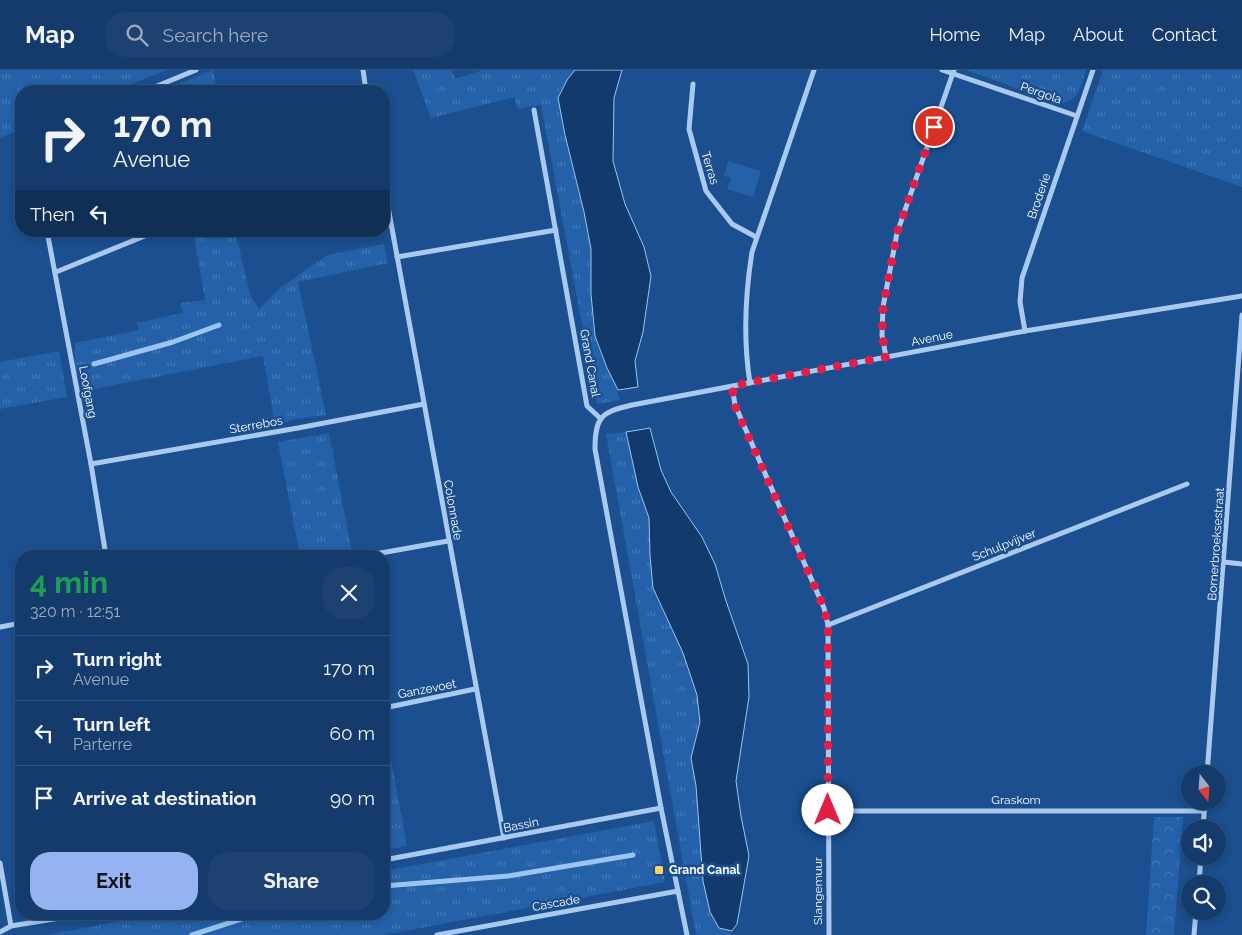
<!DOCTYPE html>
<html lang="en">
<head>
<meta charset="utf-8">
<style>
	body { margin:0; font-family:Raleway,sans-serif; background:#1d4271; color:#f1f3f6; height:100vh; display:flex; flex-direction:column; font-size:19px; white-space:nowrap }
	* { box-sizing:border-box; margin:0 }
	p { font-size:16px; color:#9dadc1 }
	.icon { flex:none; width:28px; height:28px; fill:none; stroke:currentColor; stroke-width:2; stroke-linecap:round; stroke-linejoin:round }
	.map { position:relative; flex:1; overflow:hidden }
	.panel { position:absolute; left:15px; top:480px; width:375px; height:370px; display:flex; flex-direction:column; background:#143b6b; border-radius:20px; box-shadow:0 2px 8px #0003,0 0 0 1px #33557e }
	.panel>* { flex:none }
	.banner { position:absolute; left:15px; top:15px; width:375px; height:152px; border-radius:20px; box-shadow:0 2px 8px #0003,0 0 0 1px #33557e; background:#143b6b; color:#f1f3f6; overflow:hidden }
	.needle { width:32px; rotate:163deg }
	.tools { position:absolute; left:1181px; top:695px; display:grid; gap:10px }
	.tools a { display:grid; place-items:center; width:45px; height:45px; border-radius:50%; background:#143b6b; box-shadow:0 2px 8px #0003,0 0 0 1px #33557e; font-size:25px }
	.pin { position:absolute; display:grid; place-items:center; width:42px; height:42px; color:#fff; margin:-21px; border:2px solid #fff; border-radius:50%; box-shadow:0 1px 5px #0007 }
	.me { position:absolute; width:55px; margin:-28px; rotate:0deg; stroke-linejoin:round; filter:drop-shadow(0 0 4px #0008) }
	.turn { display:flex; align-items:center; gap:18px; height:105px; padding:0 15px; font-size:22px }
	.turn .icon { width:65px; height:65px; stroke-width:2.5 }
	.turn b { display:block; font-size:35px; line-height:42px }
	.then { display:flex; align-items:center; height:48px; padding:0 15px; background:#0003; gap:10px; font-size:19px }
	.round { display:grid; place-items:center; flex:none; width:52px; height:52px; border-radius:20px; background:#1d4271 }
	.summary { display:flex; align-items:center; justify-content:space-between; height:85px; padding:0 15px }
	h1 { font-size:30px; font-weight:700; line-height:38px; color:#1e9e55 }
	.button { display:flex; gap:10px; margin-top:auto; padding:10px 15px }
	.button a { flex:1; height:58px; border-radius:20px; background:#95b2f1; color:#111; font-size:20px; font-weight:700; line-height:58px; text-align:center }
	.button a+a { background:#1d4271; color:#f1f3f6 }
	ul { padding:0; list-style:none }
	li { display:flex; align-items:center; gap:15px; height:65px; padding:0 15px; border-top:1px solid #33557e }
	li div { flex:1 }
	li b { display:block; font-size:19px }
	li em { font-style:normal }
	header { display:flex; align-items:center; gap:30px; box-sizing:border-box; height:70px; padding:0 25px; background:#143b6b; border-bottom:1px solid #33557e }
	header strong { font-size:24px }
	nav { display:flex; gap:28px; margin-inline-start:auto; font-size:18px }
	.search { width:350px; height:45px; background:#1d4271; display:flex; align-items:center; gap:12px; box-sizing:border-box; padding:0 18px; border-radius:20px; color:#9dadc1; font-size:19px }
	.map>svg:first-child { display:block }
	.grass { fill:url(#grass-tufts) }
	.forest { fill:url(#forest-crowns) }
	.green { fill:#2461a8 }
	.water { fill:#123a6d; stroke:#9cc4f0 }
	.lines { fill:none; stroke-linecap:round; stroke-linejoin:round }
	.stream { stroke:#9cc4f0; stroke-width:5 }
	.street { stroke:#a9c9ee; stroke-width:5 }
	.route { stroke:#e11d48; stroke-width:9; stroke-dasharray:0 16.2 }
	.poi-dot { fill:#ffd166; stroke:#1b4f8f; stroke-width:2 }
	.labels { text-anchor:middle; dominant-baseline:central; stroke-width:5; stroke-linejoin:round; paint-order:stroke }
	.street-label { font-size:12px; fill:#fff; stroke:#1b4f8f }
	.poi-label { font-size:12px; font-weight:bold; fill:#fff; stroke:#1b4f8f; text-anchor:start }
</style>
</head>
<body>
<header>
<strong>Map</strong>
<div class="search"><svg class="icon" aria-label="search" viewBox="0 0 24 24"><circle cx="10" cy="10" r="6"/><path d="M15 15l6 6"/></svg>Search here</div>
<nav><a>Home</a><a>Map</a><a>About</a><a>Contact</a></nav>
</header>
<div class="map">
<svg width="1242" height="865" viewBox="0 0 1242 865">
	<defs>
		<pattern id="grass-tufts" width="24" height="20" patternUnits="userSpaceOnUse" patternTransform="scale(1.25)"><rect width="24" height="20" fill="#2461a8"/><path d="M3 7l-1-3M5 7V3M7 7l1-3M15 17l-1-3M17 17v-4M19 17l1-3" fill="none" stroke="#4579b5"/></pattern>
		<pattern id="forest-crowns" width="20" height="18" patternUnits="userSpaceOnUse" patternTransform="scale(1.25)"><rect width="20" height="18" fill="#2461a8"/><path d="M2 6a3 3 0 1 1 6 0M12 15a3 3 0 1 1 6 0" fill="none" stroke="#4579b5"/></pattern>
	</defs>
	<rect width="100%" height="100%" fill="#1b4f8f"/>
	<g class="grass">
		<path d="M0,0H166L114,21H21V59L0,68Z"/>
		<path d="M213,0L217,21H165L164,20Z"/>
		<path d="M413,0H452L455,9L483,0H575C569,7 558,20 559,29C559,38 562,47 563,56C570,97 586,137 591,179C594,207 589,238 595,266C600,289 615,308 620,330L597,334L541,35L517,39L515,27L431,48Z"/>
		<path d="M966,0H1086C1080,17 1080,30 1060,34Z"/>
		<path d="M1103,0H1242V117L1082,61Z"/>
		<path d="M193,161H235L251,227L259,239L280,218L327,185L384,174L388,193L298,212L326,345L296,349L275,355L263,286L84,321L82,310L74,301L75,273L139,260L136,253L183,243L180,233L205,230Z"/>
		<path d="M59,281L67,327L0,339V292Z"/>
		<path d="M626,362L638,417L649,448L650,486L697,625L700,652L691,688L696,716L703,811L710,842L719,858L730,861L731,865H696L606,364Z"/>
		<path d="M329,363L352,482L327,486H300L278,372Z"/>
		<path d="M384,652L407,776L384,780Z"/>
		<path d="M654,751L665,812L383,865H46L159,844H384V801Z"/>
	</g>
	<path class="forest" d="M1154,747H1183L1174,865H1146Z"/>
	<path class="green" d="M728,91L761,101L753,127L727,119L731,108L724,106Z"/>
	<g class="water">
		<path d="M575,0H622L614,28L613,91L625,134L644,177L651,206L643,262L635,291L638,317L618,320L607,298L595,266L591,224V179L584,142L565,65L558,28L567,10Z"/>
		<path d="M650,358L661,400L671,422L702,467L715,494L726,531L748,594L749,627L736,711L741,746L749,786L737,854L732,861L719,858L710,842L703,811L696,716L691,688L700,652L697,625L683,583L653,518L650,486L649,448L638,417L626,362Z"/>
	</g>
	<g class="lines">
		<g class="stream">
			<path d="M94,294L173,272L219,255"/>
			<path d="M384,816L508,806L633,785"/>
			<path d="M192,865L257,844"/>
		</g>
		<g class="street">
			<path d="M363,0L366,21"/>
			<path d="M942,0L1077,46"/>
			<path d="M693,14L689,59L706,121L732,154L756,167"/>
			<path d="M145,21L196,0"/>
			<path d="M534,40L587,336L601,349"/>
			<path d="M384,115L504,768"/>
			<path d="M47,161L91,394L106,486"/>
			<path d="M397,187L556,160"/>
			<path d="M56,202L157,161"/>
			<path d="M1025,261L1020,232L1022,208L1093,0"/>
			<path d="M886,287L882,265L883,237L897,163L954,0"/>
			<path d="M750,313C743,269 745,226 752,182L814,0"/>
			<path d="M732,316L735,335L824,538L828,555L829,865"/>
			<path d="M91,394L298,358L424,334"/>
			<path d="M364,486L448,471"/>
			<path d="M1224,492L1242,494"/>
			<path d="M828,555L1187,414"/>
			<path d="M0,557L21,553"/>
			<path d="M384,638L475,619"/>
			<path d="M1207,704L1242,245"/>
			<path d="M828,741H1204"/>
			<path d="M1203,759L1205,731"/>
			<path d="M384,790L661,738"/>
			<path d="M0,793L11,856"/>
			<path d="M1199,814L1201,786"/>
			<path d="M0,862L11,856L84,844"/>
			<path d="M437,865L678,821"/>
			<path d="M687,865L661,738L595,379C595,346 602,342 632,335L1025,261L1242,226"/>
			<path d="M1194,865L1196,841"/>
		</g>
	</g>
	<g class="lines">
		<path class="route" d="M828,740V555L824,538L735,336L732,316L886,287L882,265L883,237L897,163L934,57"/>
	</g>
	<rect class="poi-dot" x="654" y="795" width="10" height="10" rx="2.5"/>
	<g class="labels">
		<g class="street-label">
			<text transform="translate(1041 23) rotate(19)">Pergola</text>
			<text transform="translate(710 98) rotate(73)">Terras</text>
			<text transform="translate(1039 126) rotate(-71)">Broderie</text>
			<text transform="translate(932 268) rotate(-11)">Avenue</text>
			<text transform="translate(590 293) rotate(80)">Grand Canal</text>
			<text transform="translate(88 322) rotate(79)">Loofgang</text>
			<text transform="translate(256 355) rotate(-10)">Sterrebos</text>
			<text transform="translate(453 440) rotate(80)">Colonnade</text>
			<text transform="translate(1216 474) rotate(-86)">Bornerbroeksestraat</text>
			<text transform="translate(1004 475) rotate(-22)">Schulpvijver</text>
			<text transform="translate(427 619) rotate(-11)">Ganzevoet</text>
			<text x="1016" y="730">Graskom</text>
			<text transform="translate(521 755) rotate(-11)">Bassin</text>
			<text transform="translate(818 821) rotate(-90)">Slangemuur</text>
			<text transform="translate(556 833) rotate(-10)">Cascade</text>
		</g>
		<g class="poi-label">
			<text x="669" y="800">Grand Canal</text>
		</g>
	</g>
</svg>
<div class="tools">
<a><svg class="needle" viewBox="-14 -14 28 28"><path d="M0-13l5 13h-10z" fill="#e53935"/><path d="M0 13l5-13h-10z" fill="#9dadc1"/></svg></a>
<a><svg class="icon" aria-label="sound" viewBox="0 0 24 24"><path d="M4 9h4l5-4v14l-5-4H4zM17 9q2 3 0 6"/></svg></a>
<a><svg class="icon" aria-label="search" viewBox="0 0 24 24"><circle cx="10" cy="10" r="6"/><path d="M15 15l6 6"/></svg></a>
</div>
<div class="pin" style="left:934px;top:57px;background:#d93025"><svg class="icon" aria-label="arrive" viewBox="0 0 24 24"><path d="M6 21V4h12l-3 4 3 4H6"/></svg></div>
<svg class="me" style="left:828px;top:740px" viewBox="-20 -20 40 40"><circle r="19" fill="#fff"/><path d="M0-13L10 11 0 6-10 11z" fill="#e11d48"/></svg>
<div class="banner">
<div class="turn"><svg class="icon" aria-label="right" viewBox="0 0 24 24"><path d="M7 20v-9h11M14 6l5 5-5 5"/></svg><div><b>170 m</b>Avenue</div></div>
<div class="then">Then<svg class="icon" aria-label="left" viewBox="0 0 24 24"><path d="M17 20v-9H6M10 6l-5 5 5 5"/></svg></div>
</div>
<section class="panel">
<div class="summary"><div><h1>4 min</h1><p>320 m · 12:51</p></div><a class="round"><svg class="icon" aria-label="close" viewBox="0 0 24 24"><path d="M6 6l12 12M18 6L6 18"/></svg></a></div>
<ul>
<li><svg class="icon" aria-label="right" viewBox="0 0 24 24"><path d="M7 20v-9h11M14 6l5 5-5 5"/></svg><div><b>Turn right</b><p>Avenue</p></div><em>170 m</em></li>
<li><svg class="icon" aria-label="left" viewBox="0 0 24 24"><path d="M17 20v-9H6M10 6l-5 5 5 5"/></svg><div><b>Turn left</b><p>Parterre</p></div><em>60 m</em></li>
<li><svg class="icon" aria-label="arrive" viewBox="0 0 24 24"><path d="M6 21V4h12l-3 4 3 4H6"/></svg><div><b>Arrive at destination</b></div><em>90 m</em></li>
</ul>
<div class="button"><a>Exit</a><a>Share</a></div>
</section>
</div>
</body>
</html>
